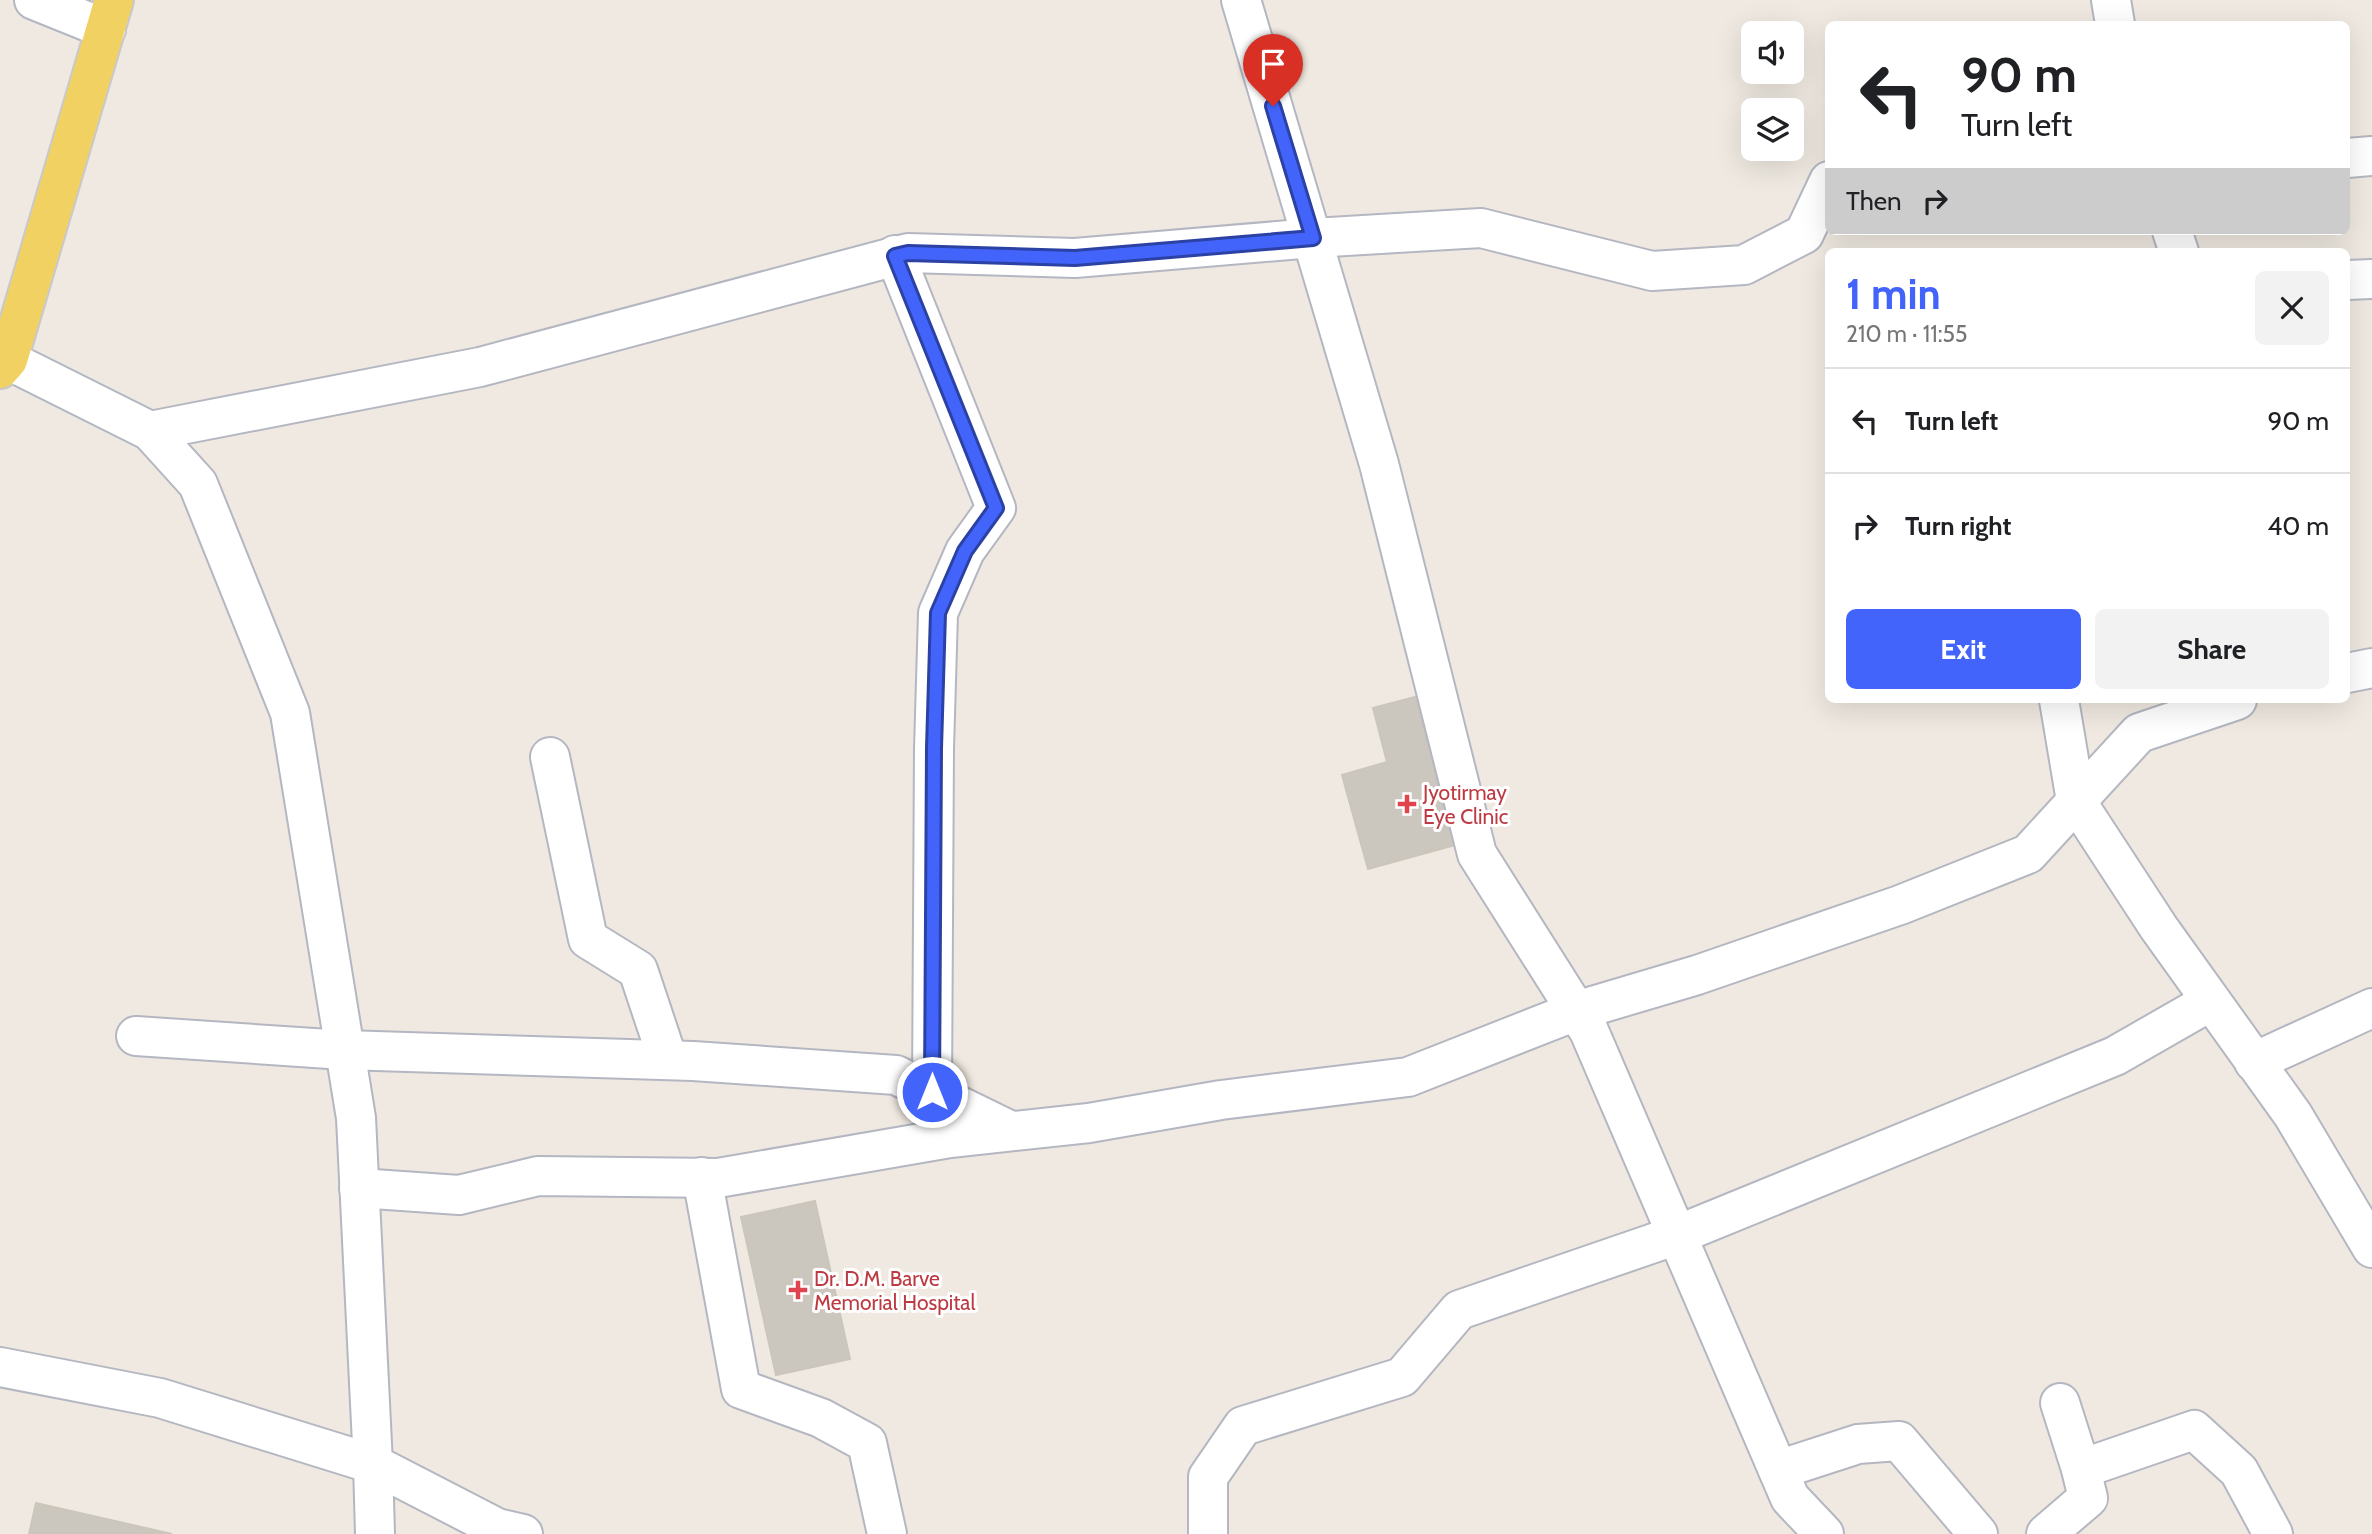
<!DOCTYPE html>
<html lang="en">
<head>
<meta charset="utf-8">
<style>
	body { margin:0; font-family:Cabin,sans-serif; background:#f2f2f2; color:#202124; height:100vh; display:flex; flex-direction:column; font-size:26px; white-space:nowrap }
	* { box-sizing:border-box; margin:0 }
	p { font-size:23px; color:#757577 }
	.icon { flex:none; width:38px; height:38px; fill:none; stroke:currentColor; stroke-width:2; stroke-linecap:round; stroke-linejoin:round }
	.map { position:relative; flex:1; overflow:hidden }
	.panel { position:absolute; left:1825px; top:248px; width:525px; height:455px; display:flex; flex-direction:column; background:#fff; border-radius:10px; box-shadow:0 7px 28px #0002 }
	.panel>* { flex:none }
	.guide { position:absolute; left:1825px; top:21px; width:525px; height:214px; border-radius:10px; box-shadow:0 7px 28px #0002; background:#fff; color:#202124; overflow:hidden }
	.buttons { position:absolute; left:1741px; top:21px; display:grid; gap:14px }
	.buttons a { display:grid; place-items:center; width:63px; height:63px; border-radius:10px; background:#fff; box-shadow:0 7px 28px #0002; font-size:35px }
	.pin { position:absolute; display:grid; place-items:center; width:60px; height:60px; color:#fff; margin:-72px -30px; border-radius:50% 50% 50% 0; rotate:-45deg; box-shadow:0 0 7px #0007 }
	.pin .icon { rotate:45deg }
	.me { position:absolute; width:77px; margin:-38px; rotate:0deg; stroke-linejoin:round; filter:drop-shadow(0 0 5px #0008) }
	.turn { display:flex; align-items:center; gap:24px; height:147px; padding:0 21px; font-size:32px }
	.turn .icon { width:91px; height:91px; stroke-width:2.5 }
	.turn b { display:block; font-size:49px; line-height:60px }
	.then { display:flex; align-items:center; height:66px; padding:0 21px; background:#0003; gap:14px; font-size:26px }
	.round { display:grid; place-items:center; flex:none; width:74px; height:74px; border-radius:10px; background:#f2f2f2 }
	.head { display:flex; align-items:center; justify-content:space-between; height:119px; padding:0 21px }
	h1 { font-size:42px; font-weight:700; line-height:52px; color:#4264fb }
	.action { display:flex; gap:14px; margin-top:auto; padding:14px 21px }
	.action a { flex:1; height:80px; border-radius:10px; background:#4264fb; color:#fff; font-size:28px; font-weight:700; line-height:80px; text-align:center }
	.action a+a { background:#f2f2f2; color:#202124 }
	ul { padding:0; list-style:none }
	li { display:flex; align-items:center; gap:21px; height:105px; padding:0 21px; border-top:2px solid #e0e0e0 }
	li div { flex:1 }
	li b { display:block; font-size:26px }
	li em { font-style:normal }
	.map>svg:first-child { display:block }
	.building { fill:#cbc7bf; stroke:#cbc5ba; stroke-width:2 }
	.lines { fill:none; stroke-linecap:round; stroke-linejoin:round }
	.minor-casing { stroke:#b4b7c1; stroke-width:42 }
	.tertiary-casing { stroke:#b4b7c1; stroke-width:42 }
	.primary-casing { stroke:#c9c9c9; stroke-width:42 }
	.minor { stroke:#fff; stroke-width:38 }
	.tertiary { stroke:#fff; stroke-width:38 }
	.primary { stroke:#f2d163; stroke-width:38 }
	.route-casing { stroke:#2b41a3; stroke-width:18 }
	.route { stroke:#4264fb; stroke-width:12 }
	.health-dot { fill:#e0444e; stroke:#fff; stroke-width:2.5 }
	.labels { text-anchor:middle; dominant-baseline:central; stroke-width:6; stroke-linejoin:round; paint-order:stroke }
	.health-label { font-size:21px; fill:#be3a42; stroke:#fff; text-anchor:start }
</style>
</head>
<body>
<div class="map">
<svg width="2372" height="1534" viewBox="0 0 2372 1534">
	<rect width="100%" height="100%" fill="#efe9e1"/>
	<g class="building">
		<path d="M1415,697L1455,845L1368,869L1342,775L1387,762L1373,708Z"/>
		<path d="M815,1201L850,1359L776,1375L741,1217Z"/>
		<path d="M36,1503L172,1534H29Z"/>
	</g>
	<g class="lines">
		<g class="minor-casing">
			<g id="minor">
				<path d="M34,0L106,29"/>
				<path d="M1241,0L1379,464L1477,854L1589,1031L1790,1498L1824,1534"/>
				<path d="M2111,0L2115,24"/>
				<path d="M2347,158L2372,156"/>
				<path d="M2172,231L2179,252"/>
				<path d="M895,255L996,508L965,551L938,613L934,749L932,1092"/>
				<path d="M2347,280L2372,279"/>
				<path d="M150,431L480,367L908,253L1075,258L1313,238L1481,228L1652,271L1744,265L1804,234L1829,181"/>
				<path d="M2347,673L2372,668"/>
				<path d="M2059,700L2076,801L2159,928L2293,1115L2372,1248"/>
				<path d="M550,757L588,939L638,970L668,1060"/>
				<path d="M136,1036L344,1050L693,1061L896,1075L1011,1131"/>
				<path d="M2254,1062L2372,1008"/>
				<path d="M702,1177L741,1389L821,1418L867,1443L887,1534"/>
				<path d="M359,1188L459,1195L538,1176L718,1178L950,1138L1089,1123L1221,1100L1408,1077L1576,1011L1697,975L1900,905L2028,854L2139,733L2237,700"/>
				<path d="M2060,1403L2081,1469L2194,1430L2239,1471L2273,1534"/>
				<path d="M373,1464L375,1534"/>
				<path d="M1778,1470L1858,1444L1899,1441L1978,1534"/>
				<path d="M1208,1534V1477L1243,1426L1402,1377L1459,1310L1677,1235L2115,1056L2211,1001"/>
				<path d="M2046,1534L2088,1498L2081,1469"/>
			</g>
		</g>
		<g class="tertiary-casing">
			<g id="tertiary">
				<path d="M8,360L150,431L198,484L290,713L356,1118L373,1464L497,1528L523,1534"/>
				<path d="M0,1367L160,1398L373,1464"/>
			</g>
		</g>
		<g class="primary-casing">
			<path id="primary" d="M0,369L8,360L114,0"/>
		</g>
		<use href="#minor" class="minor"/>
		<use href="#tertiary" class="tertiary"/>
		<use href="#primary" class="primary"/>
	</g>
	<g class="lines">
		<g class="route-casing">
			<path id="route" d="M932,1092L934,748L938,613L965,551L996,508L895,256L908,253L1075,258L1313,238L1273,106"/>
		</g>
		<use href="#route" class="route"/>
	</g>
	<g class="health-dot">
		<path d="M1403.5 793.5h7v7h7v7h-7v7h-7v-7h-7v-7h7z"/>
		<path d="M794.5 1279.5h7v7h7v7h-7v7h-7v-7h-7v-7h7z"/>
	</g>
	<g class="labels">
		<g class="health-label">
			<text x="1423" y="792">Jyotirmay<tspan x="1423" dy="24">Eye Clinic</tspan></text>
			<text x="814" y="1278">Dr. D.M. Barve<tspan x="814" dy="24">Memorial Hospital</tspan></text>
		</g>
	</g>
</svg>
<div class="buttons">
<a><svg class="icon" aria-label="sound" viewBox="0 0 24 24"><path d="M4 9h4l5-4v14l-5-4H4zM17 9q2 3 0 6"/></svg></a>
<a><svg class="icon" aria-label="layers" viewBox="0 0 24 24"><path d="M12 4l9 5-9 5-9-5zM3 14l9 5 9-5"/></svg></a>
</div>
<div class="pin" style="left:1273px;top:106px;background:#d93025"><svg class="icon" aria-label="arrive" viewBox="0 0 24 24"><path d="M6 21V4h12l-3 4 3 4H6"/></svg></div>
<svg class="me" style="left:932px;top:1092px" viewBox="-20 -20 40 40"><circle r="17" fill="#4264fb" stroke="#fff" stroke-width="3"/><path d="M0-11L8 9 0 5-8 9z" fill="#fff"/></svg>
<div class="guide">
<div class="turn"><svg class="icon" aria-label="left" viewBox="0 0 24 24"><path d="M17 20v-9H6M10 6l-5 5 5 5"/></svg><div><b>90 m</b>Turn left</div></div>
<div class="then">Then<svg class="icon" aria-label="right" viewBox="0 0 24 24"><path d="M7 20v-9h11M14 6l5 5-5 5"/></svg></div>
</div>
<section class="panel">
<div class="head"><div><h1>1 min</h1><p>210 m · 11:55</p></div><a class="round"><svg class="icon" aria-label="close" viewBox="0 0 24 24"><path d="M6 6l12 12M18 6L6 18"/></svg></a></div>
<ul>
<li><svg class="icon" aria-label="left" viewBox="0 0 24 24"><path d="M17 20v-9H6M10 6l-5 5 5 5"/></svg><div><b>Turn left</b></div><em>90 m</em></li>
<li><svg class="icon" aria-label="right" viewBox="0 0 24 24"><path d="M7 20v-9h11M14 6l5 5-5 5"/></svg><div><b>Turn right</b></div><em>40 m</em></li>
</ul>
<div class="action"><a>Exit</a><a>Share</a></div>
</section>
</div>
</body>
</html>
